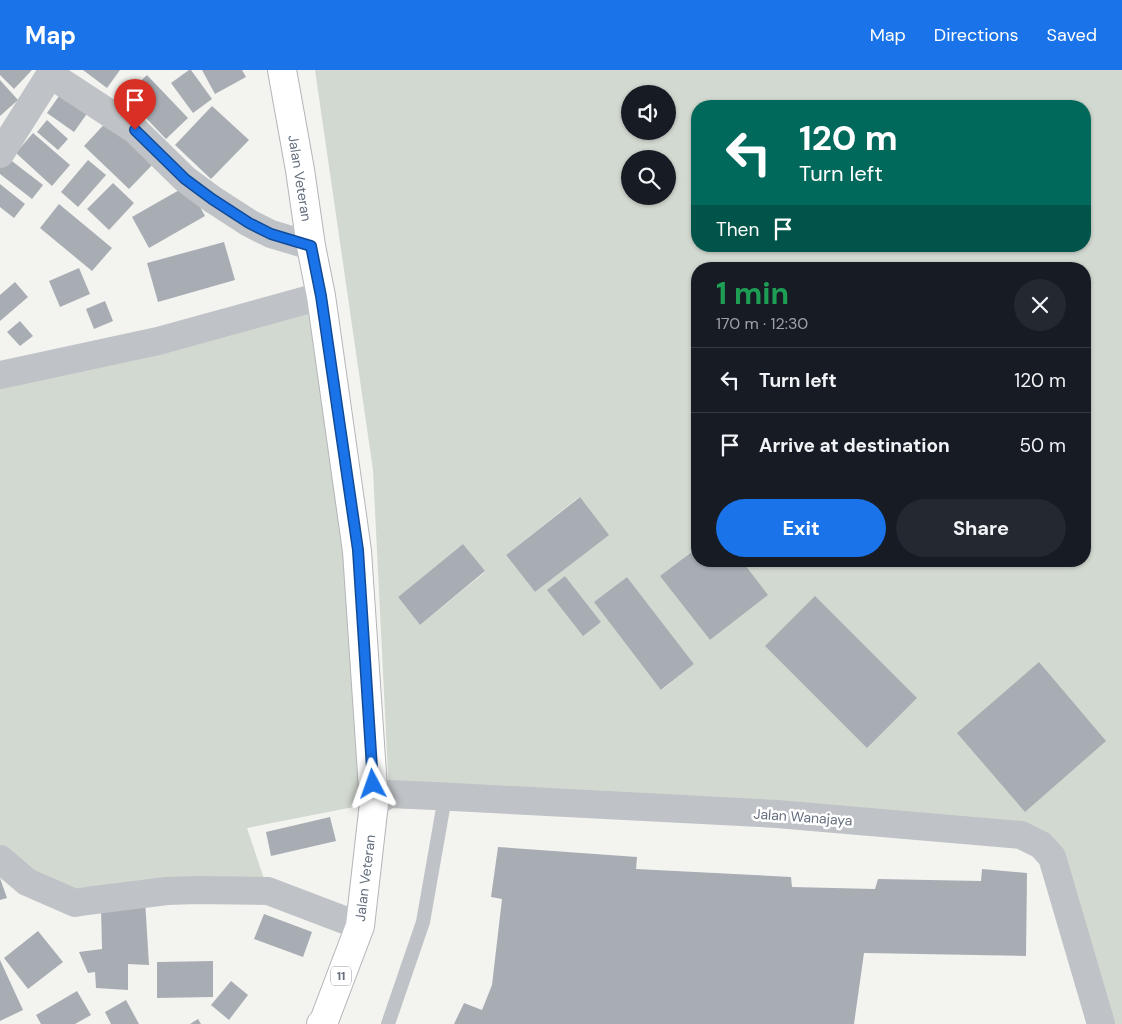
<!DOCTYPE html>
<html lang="en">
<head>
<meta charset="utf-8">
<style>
	body { margin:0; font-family:"DM Sans",sans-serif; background:#242831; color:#f1f3f6; height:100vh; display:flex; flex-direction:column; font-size:19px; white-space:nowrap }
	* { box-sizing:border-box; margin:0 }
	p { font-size:16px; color:#9ea1a6 }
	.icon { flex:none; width:28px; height:28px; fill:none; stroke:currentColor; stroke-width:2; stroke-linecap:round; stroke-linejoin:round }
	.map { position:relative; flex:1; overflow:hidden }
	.side { position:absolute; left:691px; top:192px; width:400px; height:305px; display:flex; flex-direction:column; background:#171b24; border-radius:20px; box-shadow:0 1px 4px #0004 }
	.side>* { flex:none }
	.banner { position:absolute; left:691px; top:30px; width:400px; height:152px; border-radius:20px; box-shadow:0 1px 4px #0004; background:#00695c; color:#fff; overflow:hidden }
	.tools { position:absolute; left:621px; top:15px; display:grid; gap:10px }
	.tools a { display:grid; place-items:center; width:55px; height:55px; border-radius:50%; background:#171b24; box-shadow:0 1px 4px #0004; font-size:25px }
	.pin { position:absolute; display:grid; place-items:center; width:42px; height:42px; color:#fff; margin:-51px -21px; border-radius:50% 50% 50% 0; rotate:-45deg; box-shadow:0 0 5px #0007 }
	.pin .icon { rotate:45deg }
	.me { position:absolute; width:55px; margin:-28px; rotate:356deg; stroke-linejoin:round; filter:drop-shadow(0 0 4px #0008) }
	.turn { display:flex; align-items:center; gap:18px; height:105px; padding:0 25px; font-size:22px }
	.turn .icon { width:65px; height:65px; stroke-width:2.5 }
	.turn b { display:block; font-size:35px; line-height:42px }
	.then { display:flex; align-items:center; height:48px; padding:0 25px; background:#0003; gap:10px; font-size:19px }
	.round { display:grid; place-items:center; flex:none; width:52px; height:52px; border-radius:26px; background:#242831 }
	.head { display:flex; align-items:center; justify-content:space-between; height:85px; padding:0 25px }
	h1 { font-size:30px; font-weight:700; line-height:38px; color:#1e9e55 }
	.primary-button { display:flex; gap:10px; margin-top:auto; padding:10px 25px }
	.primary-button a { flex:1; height:58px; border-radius:30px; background:#1a73e8; color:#fff; font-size:20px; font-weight:700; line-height:58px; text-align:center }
	.primary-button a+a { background:#242831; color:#f1f3f6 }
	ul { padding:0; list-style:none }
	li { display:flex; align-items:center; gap:15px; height:65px; padding:0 25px; border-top:1px solid #363941 }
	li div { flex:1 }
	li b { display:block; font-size:19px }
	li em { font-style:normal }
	header { display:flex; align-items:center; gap:30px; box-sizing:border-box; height:70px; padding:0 25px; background:#1a73e8; color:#fff }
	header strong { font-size:24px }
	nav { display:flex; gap:28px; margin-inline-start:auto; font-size:18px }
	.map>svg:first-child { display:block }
	.green { fill:#d2d9d0; fill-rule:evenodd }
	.building { fill:#a8adb4 }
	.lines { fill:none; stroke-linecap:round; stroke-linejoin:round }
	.primary-casing { stroke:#b3b5b9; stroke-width:30 }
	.lane { stroke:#bfc2c6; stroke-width:14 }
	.street { stroke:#bfc2c6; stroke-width:28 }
	.primary { stroke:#fff; stroke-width:28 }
	.route-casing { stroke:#114b97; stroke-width:12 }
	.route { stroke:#1a73e8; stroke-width:9 }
	.labels { text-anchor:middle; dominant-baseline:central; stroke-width:5; stroke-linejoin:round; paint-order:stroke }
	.shield { fill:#fff; stroke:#939aa5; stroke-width:1 }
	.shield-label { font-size:12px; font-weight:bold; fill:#656f7f }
	.street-label { font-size:14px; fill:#656f7f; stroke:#fff }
</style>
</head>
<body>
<header>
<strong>Map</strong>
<nav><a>Map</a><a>Directions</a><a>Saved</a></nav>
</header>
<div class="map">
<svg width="1122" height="954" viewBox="0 0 1122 954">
	<rect width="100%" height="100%" fill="#f3f4f0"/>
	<g class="green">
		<path d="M315,0H1122V954H1101L1041,775L389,724L373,400ZM630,24H668V61H630ZM698,36H1085V176H698ZM630,89H668V126H630ZM698,199H1085V491H742L767,525L710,570L661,506L697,477ZM579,427L608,465L535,522L506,485ZM463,474L485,502L420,555L398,527ZM565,506L601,552L548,520ZM627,507L694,594L662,620L595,532Z"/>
		<path d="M321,226L374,733L247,758L268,821L75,833L0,776V305Z"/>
	</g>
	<g class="building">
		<path d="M0,0H32L14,19L0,5Z"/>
		<path d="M83,0H120L107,18Z"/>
		<path d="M189,0H191L212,29L193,43L171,13Z"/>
		<path d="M202,0H242L246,7L215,24Z"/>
		<path d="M147,5L188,48L166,69L125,26Z"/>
		<path d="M0,10L18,30L0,46Z"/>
		<path d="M64,19L91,38L74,62L47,43Z"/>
		<path d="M212,36L249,70L211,109L175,75Z"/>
		<path d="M111,47L156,91L129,119L84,76Z"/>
		<path d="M47,50L68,69L58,80L37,62Z"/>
		<path d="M33,63L70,95L52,116L16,83Z"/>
		<path d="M8,88L43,115L32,129L0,104V98Z"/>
		<path d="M88,90L106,105L78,137L61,122Z"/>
		<path d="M113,113L134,133L109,160L87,139Z"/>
		<path d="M0,114L25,134L14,148L0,137Z"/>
		<path d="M188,115L205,146L149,178L132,147Z"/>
		<path d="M59,134L112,178L92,201L40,158Z"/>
		<path d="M224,172L235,210L158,232L147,193Z"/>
		<path d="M79,198L90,224L60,237L49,211Z"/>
		<path d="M15,212L28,227L0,251V225Z"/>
		<path d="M105,231L113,251L94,259L86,239Z"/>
		<path d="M20,251L33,266L20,276L7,262Z"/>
		<path d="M580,427L609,465L535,522L506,485Z"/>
		<path d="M463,474L485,501L420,555L398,527Z"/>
		<path d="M698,477V491H742L768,525L710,570L660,506Z"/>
		<path d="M565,506L601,552L583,566L547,520Z"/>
		<path d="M627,507L694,594L661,620L594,532Z"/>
		<path d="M815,526L917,628L867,678L765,576Z"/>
		<path d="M1039,592L1106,671L1025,742L957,663Z"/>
		<path d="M330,747L336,771L271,786L266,762Z"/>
		<path d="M498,777L637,787L636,799L791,807L792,817L875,819L878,809L981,811L982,799L1027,803L1026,886L864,883L854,954H454L464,933L482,940L492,915L502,829L491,827Z"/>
		<path d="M0,808L7,828L0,830Z"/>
		<path d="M145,830L149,895L128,894V920L96,918L95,902L88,903L79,882L102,879L101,838Z"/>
		<path d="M264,844L312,862L303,887L254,869Z"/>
		<path d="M38,861L63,892L28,919L4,888Z"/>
		<path d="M0,890L23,940L0,951Z"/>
		<path d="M213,891V927L157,928V892Z"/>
		<path d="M231,911L248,925L229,950L211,935Z"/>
		<path d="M77,921L91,945L75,954H41L36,945Z"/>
		<path d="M126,930L139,954H111L105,942Z"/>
		<path d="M198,949L201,954H190Z"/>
	</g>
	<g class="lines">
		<g class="primary-casing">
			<path id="primary" d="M282,0L300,100L311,176L321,226L357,481L374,733L360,856L324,951L321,954"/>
		</g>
		<path class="lane" d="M388,954L423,852L445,727"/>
		<g class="street">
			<path d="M51,5L135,60L185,109L212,129L249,153L271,164L311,176"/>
			<path d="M0,84L53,0"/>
			<path d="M0,305L158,271L321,226"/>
			<path d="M374,733L389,724L434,726L777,744L1021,765L1041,775L1052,787L1101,954"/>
			<path d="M0,789L27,812L75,833L87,831L167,821L196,820L268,821L360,856"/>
		</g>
		<use href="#primary" class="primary"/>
	</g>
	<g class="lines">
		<g class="route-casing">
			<path id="route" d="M135,60L185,109L212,129L249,153L271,164L311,176L321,226L358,480L373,714"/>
		</g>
		<use href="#route" class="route"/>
	</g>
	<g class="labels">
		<rect class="shield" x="331" y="896.5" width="20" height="19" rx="4"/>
		<g class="shield-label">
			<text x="341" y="906">11</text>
		</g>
		<g class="street-label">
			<text transform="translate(300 108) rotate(81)">Jalan Veteran</text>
			<text transform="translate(803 747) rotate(4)">Jalan Wanajaya</text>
			<text transform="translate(365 808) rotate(-83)">Jalan Veteran</text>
		</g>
	</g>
</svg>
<div class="tools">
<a><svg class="icon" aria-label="sound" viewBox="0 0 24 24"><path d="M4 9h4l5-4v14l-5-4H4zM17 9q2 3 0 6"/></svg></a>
<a><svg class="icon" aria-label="search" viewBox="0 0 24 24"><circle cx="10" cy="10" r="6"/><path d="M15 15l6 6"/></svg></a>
</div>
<div class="pin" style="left:135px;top:60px;background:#d93025"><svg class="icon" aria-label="arrive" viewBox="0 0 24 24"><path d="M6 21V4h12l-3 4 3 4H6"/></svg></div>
<svg class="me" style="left:373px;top:714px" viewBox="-20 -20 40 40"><path d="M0-17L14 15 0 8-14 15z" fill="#1a73e8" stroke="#fff" stroke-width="4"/></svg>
<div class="banner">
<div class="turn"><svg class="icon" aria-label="left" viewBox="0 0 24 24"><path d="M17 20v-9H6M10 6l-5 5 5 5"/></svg><div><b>120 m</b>Turn left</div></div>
<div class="then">Then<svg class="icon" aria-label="arrive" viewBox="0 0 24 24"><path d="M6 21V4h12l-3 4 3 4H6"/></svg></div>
</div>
<section class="side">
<div class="head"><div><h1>1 min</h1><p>170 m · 12:30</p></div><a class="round"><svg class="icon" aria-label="close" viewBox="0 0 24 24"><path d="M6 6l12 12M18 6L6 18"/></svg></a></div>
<ul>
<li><svg class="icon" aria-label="left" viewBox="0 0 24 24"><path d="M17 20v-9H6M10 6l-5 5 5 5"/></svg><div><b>Turn left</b></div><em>120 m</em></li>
<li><svg class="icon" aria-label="arrive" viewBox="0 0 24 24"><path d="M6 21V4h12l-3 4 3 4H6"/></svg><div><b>Arrive at destination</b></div><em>50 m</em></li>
</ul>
<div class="primary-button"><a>Exit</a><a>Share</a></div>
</section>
</div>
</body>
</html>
